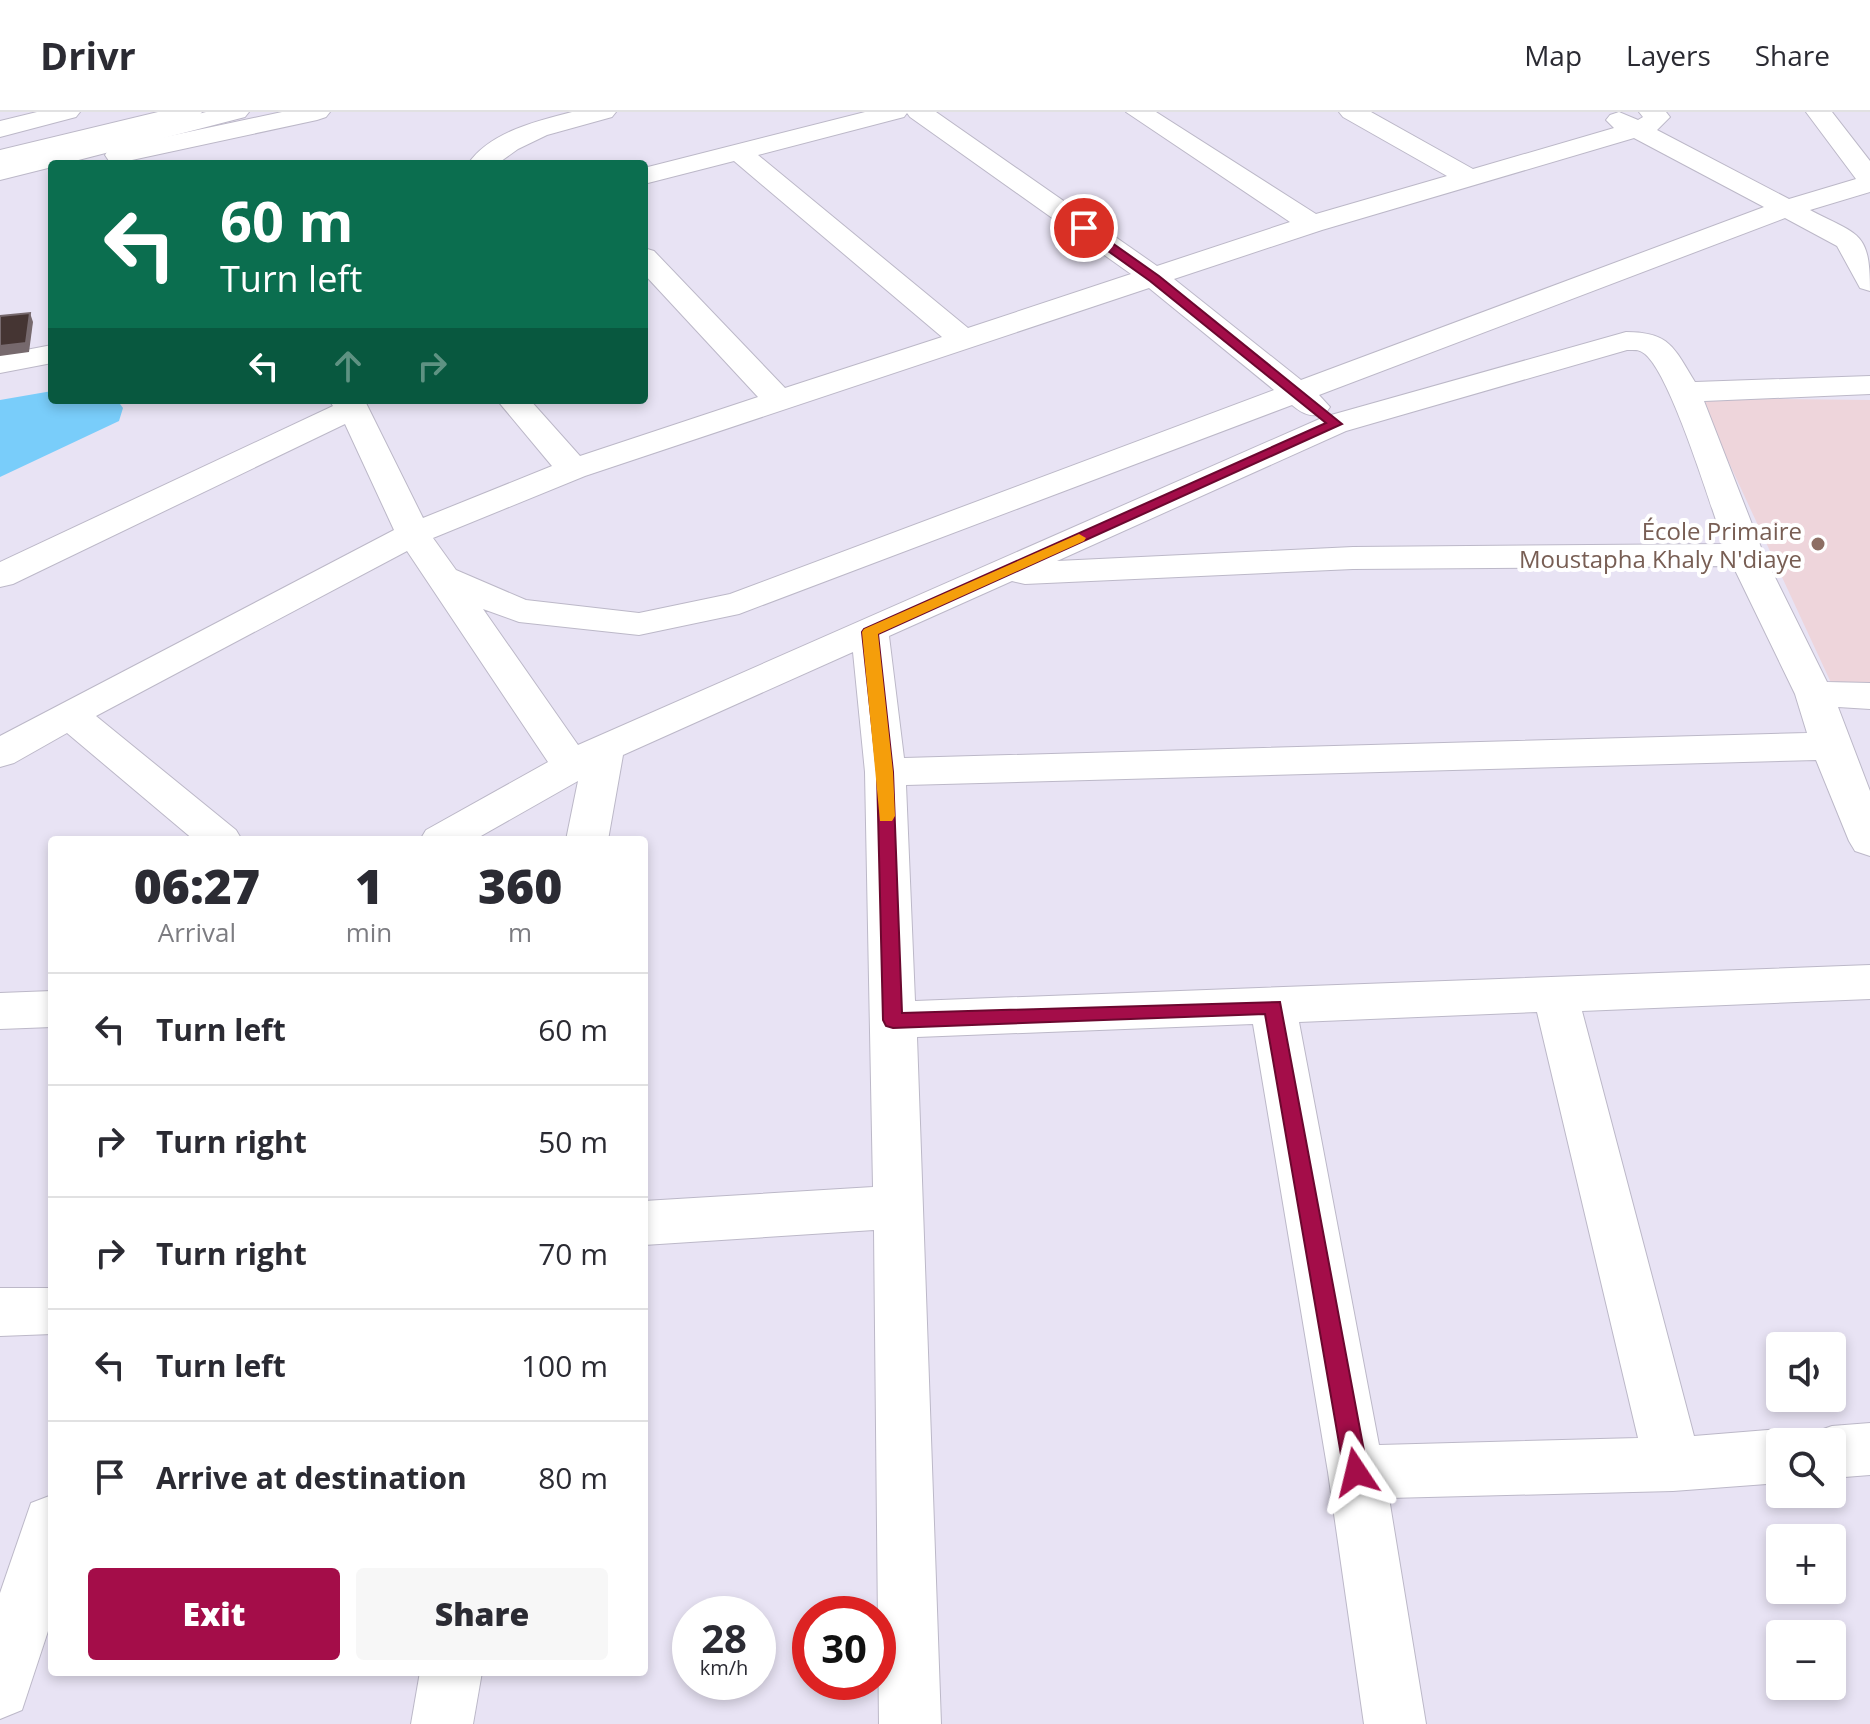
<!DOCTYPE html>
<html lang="en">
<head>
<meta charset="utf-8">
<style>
	body { margin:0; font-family:"Open Sans",sans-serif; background:#f7f7f7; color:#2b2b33; height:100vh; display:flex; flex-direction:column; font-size:30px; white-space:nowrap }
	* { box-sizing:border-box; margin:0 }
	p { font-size:26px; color:#7c7c81 }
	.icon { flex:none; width:44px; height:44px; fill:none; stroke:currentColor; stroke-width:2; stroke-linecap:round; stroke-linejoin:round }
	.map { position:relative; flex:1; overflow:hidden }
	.panel { position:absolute; left:48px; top:724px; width:600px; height:840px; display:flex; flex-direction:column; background:#fff; border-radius:8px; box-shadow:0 4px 12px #0003 }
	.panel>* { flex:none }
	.hud { position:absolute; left:48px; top:48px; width:600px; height:244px; border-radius:8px; box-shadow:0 4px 12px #0003; background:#0b6e4f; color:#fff; overflow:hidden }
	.fabs { position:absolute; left:1766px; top:1220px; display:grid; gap:16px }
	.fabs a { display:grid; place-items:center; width:80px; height:80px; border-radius:8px; background:#fff; box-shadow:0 4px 12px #0003; font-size:40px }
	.speed { position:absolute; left:672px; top:1484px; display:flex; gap:16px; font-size:40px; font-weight:700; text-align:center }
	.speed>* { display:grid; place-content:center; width:104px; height:104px; border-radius:50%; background:#fff; box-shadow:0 4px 12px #0003; line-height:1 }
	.speed small { font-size:20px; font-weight:400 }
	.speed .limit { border:12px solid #d22; background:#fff; color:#111 }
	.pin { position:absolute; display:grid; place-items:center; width:68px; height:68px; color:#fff; margin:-34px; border:4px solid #fff; border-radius:50%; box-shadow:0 2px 8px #0007 }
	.me { position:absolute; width:88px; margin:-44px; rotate:350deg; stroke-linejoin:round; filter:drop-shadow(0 0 6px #0008) }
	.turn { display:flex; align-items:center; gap:28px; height:168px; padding:0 40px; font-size:36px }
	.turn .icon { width:104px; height:104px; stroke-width:2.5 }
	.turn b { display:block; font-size:56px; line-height:68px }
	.lanes { display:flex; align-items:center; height:76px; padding:0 40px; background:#0003; justify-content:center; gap:40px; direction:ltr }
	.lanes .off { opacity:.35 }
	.eta { display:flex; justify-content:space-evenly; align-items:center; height:136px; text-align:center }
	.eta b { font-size:48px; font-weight:800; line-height:56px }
	.action { display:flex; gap:16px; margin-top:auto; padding:16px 40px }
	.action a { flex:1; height:92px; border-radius:8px; background:#a40d49; color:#fff; font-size:32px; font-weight:800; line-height:92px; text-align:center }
	.action a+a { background:#f7f7f7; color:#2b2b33 }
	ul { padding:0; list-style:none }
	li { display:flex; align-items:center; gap:24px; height:112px; padding:0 40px; border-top:2px solid #e1e1e2 }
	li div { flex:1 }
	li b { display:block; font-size:30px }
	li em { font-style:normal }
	header { display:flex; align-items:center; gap:48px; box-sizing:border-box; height:112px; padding:0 40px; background:#fff; border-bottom:2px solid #e1e1e2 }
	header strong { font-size:38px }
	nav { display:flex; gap:44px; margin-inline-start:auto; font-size:28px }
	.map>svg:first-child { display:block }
	.education { fill:#eed5db }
	.water { fill:#79cdfa }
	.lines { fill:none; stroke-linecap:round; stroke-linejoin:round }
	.street-casing { stroke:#bcb8c8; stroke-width:2 }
	.secondary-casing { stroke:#bcb8c8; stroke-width:2 }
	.highway-casing { stroke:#bcb8c8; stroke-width:2 }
	.street { fill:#fff; fill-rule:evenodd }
	.secondary { fill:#fff; fill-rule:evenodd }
	.highway { fill:#fff; fill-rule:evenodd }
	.shaded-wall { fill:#76696d }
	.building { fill:#453533; stroke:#76696d; stroke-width:2 }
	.route { fill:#a40d49; stroke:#6b082f; stroke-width:2 }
	.slow { fill:#f59e0b }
	.education-dot { fill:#8d6e63; stroke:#fff; stroke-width:3 }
	.labels { text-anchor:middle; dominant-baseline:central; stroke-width:8; stroke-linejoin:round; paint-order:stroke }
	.education-label { font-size:24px; fill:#785e54; stroke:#fff; text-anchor:end }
</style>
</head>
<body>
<header>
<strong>Drivr</strong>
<nav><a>Map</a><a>Layers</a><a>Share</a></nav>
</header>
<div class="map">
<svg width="1870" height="1612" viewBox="0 0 1870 1612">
	<rect width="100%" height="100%" fill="#e8e3f4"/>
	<path class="education" d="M1699,286L1870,288V577L1833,575Z"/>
	<path class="water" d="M52,279V288H117L123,296L119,309L0,365V288Z"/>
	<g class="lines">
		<g class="street-casing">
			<g id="street">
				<path d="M282,0H330L326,5L317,8L118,51L109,49L105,43L109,37L118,35Z"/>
				<path d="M572,0H616L612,5L547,23L518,37L497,52H468C490,20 537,9 572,0Z"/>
				<path d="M865,0H936L1157,154L1290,110L1126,0H1156L1316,102L1447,64L1343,5L1339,0H1371L1473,57L1614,16L1606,8L1610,3L1619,0L1638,8L1643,5L1639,0H1666L1670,5L1657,18L1789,87L1856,67L1806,0H1832L1870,49V80L1810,98C1859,124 1870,118 1870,179L1860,176L1837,134L1785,106L1319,283L1330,295L1325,302C1311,305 1304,303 1292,293L739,502L639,523L519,510L483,497L578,633L1324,305L1626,220C1670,220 1674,236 1695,270L1870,264V282L1704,289L1764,443L1827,570L1870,571V597L1838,595L1870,679V744L1855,739L1849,729L1816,648L906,673L915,889L1870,853V887L1582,899L1694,1324L1780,1317L1800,1325L1802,1330H1780V1371L1673,1379L1389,1386L1426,1612H1364L1328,1360L1253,912L917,925L941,1612H879L874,1118L644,1133V1089L873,1075L865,660L853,540L623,643L608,728H566L578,669L474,728H420L426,718L548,650L407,439L96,604L236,718L242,728H194L67,621L14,651L0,655V624L394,418L345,312L13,472L0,475V450L333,294L329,288L365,289L423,406L552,354L497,288H530L580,344L758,285L644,162V136L654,139L785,276L942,225L734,49L644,72V56ZM907,1L910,5L1131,162L968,216L758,43L904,5ZM1634,26L1764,95L1301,268L1174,167L1322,118ZM1149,176L1274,278L730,482L639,501L526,488L456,458L433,426L585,364ZM1627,238C1635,238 1639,237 1645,242C1671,263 1711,395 1724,432L1353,435L1057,449L1346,319ZM1733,454L1795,582L1807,621L904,646L889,524L1012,469L1025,472L1353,457ZM1537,900L1638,1326L1379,1333L1299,910Z"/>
				<path d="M52,233V251L0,261V243Z"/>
				<path d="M52,879V915L0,917V881Z"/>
				<path d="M0,1176H52V1222L0,1224Z"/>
				<path d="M1870,1311V1363L1832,1366V1330H1808L1812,1321L1832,1314Z"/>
				<path d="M52,1383V1507L22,1598L0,1607V1481L31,1391Z"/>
				<path d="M420,1560H482L473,1612H411Z"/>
			</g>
		</g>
		<g class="secondary-casing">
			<g id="secondary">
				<path d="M37,0H80L76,5L0,25V9Z"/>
				<path d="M206,0H249L245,5L63,52H52V55L0,68V52Z"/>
			</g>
		</g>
		<g class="highway-casing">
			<path id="highway" d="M158,0H202L198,5L0,54V38Z"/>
		</g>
		<use href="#street" class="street"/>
		<use href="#secondary" class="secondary"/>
		<use href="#highway" class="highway"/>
	</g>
	<path class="shaded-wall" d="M30,201L33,210L29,240L0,244V234Z"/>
	<path class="building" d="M30,201L26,231L0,234V204Z"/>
	<path class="route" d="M1080,114H1088L1159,164L1342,312L878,522L893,660L902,901L1280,890L1368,1360L1364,1368L1356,1371L1348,1368L1344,1360L1265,902L893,916L886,914L883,908L877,660L862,520L864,517L1326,311L1150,169L1080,119Z"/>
	<path class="slow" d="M1079,422L1086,426L1084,429L878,522L893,660L895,704L892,709H880L862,520L864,517Z"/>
	<circle class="education-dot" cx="1818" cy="432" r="8"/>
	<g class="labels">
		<g class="education-label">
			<text x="1802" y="418">École Primaire<tspan x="1802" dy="28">Moustapha Khaly N'diaye</tspan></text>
		</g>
	</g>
</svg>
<div class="fabs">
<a><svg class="icon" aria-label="sound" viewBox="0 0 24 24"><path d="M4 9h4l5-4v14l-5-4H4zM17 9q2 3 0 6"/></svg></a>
<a><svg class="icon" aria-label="search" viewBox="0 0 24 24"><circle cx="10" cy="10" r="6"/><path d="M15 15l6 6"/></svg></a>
<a>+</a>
<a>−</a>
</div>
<div class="speed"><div>28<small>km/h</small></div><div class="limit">30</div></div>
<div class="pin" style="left:1084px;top:116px;background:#d93025"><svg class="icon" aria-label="arrive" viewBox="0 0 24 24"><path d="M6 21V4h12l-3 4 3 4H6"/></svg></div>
<svg class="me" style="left:1356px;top:1360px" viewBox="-20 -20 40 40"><path d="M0-17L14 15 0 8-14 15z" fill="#a40d49" stroke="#fff" stroke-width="4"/></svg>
<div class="hud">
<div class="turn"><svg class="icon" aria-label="left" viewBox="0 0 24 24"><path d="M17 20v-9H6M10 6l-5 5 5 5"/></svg><div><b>60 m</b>Turn left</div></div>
<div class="lanes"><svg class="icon" aria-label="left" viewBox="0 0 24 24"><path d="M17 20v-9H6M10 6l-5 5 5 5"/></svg><svg class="icon off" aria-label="ahead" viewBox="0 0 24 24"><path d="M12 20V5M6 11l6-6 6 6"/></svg><svg class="icon off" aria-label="right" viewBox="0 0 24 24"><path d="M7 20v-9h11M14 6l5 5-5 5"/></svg></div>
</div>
<section class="panel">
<div class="eta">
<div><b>06:27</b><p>Arrival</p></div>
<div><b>1</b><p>min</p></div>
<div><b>360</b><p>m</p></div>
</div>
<ul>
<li><svg class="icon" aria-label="left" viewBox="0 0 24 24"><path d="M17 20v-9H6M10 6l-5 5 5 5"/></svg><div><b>Turn left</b></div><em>60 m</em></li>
<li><svg class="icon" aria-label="right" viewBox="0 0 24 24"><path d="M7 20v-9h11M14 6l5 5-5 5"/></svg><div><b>Turn right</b></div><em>50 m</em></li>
<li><svg class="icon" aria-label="right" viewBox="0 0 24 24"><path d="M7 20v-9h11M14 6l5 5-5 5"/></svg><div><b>Turn right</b></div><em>70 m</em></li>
<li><svg class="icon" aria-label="left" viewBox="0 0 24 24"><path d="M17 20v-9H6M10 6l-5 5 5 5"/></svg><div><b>Turn left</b></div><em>100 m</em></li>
<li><svg class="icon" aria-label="arrive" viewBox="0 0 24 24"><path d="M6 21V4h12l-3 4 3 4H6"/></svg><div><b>Arrive at destination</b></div><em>80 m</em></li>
</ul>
<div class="action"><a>Exit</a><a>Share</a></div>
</section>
</div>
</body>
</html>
